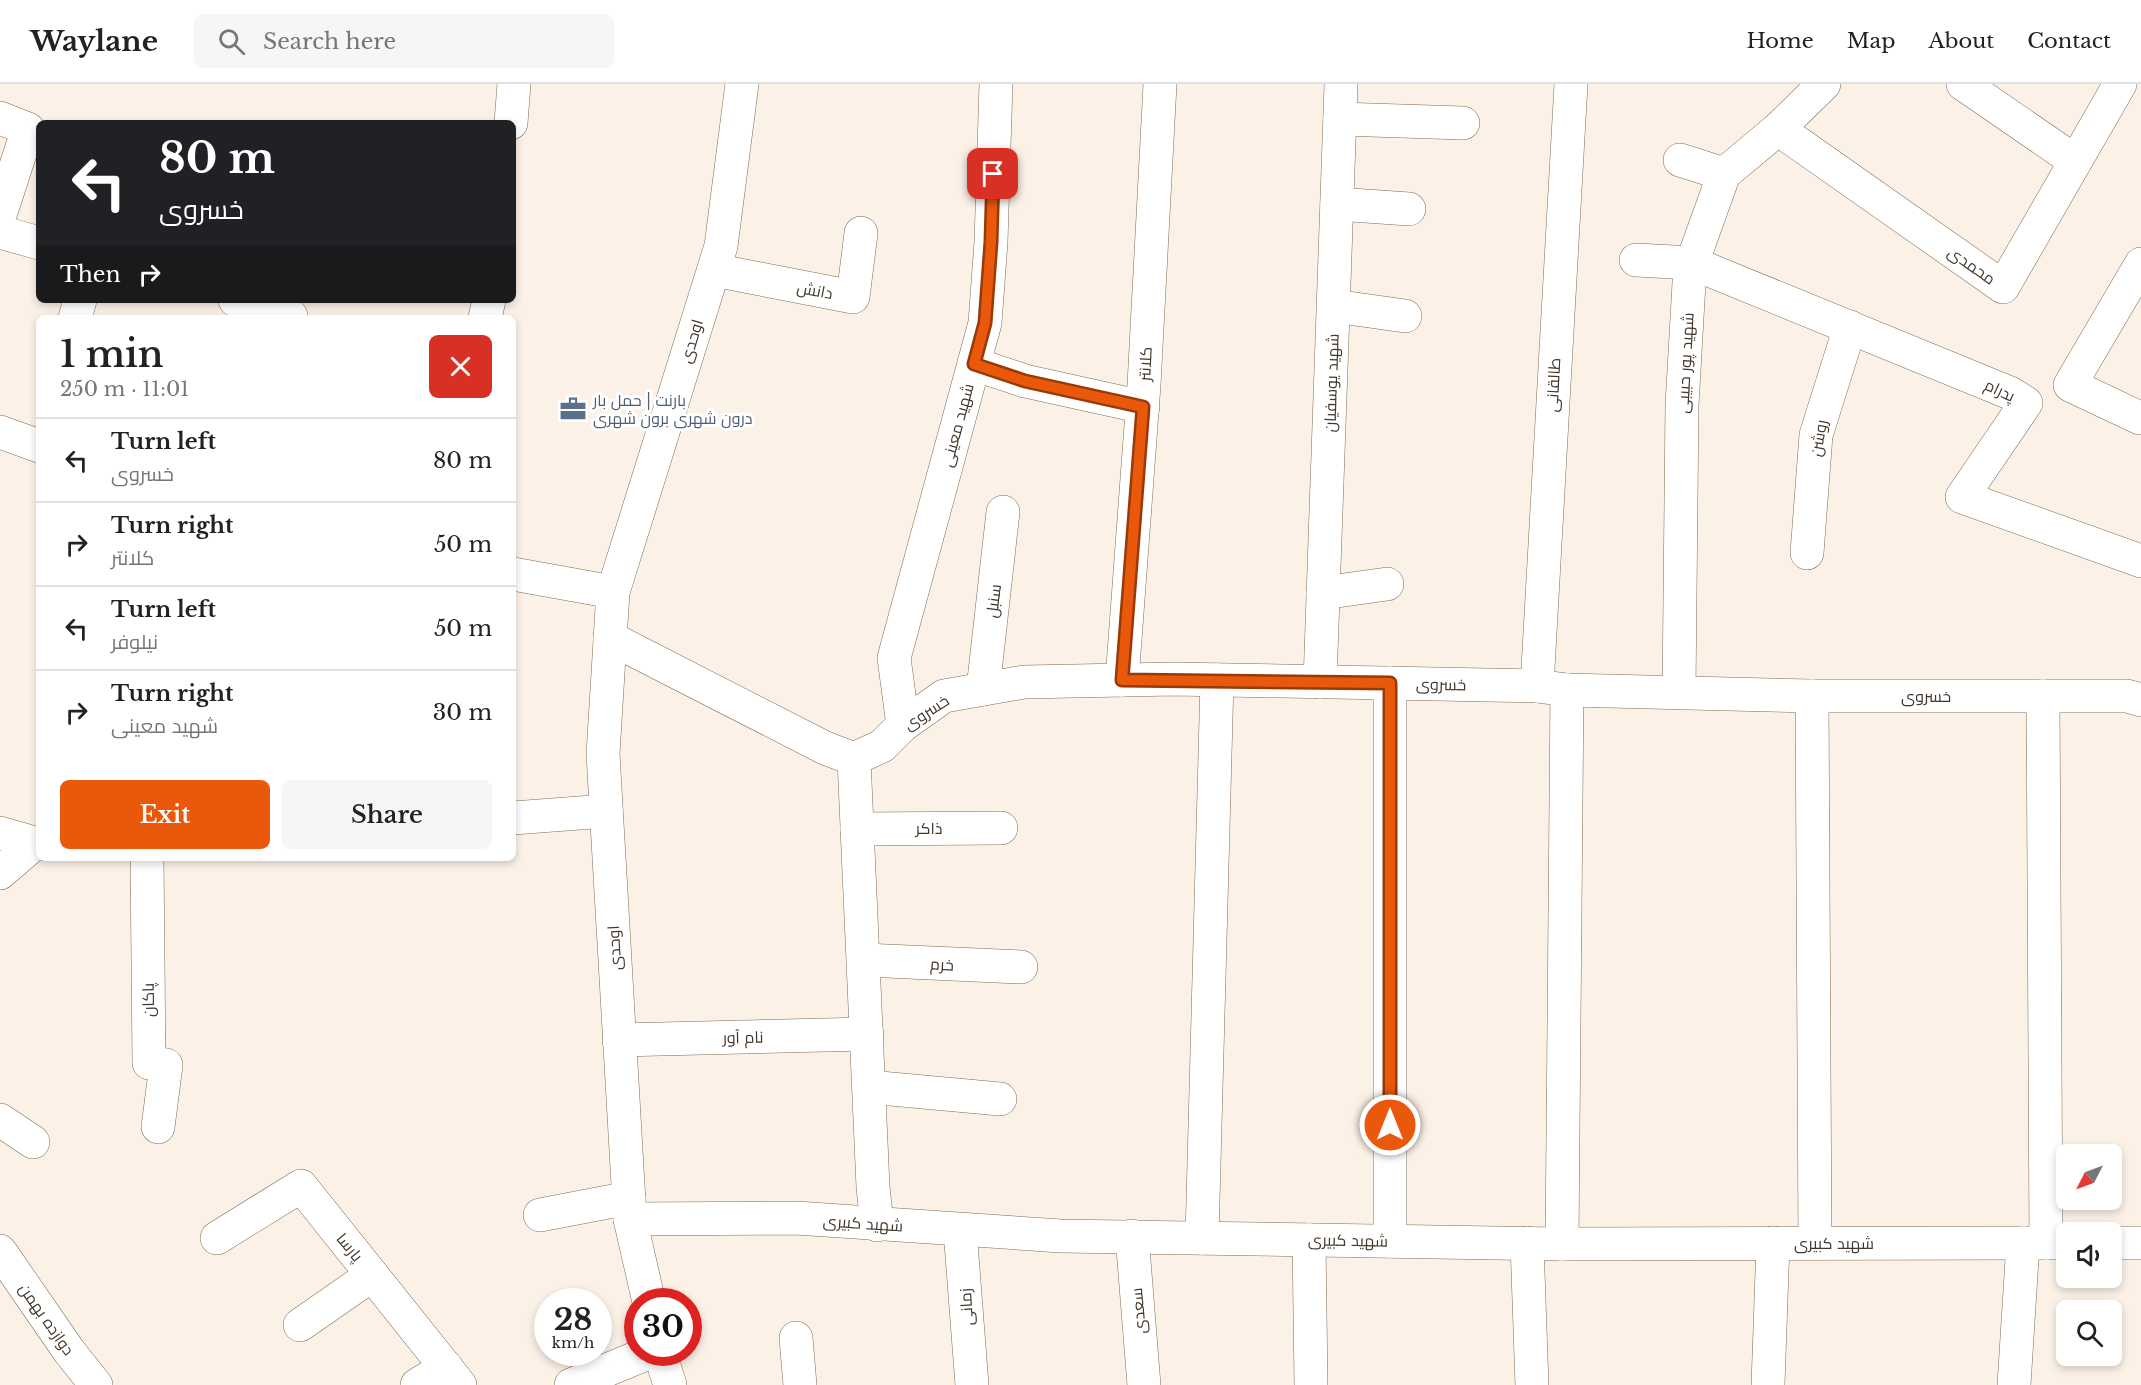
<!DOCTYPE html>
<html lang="en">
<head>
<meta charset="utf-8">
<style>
	body { margin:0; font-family:"Libre Baskerville",Cairo,serif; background:#f6f6f6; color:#222; height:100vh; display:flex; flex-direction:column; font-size:22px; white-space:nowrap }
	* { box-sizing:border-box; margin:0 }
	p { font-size:20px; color:#767676 }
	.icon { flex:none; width:33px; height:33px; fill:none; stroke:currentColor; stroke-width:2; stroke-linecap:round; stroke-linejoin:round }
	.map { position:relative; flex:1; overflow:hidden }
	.drawer { position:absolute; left:36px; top:231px; width:480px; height:546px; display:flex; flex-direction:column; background:#fff; border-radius:9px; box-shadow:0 3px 9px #0003 }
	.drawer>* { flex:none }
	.hud { position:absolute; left:36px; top:36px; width:480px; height:183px; border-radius:9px; box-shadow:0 3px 9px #0003; background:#202124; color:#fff; overflow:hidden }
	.needle { width:39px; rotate:228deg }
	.fabs { position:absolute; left:2056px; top:1060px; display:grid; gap:12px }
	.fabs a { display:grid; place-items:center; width:66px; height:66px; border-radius:9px; background:#fff; box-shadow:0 3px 9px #0003; font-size:30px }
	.speed { position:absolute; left:534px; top:1204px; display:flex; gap:12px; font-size:30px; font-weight:700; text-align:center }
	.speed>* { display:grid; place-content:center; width:78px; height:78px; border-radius:50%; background:#fff; box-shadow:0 3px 9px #0003; line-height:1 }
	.speed small { font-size:15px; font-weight:400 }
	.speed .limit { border:9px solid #d22; background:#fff; color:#111 }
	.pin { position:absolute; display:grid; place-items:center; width:51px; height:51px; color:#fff; margin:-26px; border-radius:12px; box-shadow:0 3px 9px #0006 }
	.me { position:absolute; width:66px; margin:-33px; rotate:0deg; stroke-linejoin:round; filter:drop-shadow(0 0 4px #0008) }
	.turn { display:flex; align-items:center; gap:21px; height:126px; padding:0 24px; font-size:27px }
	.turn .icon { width:78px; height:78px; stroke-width:2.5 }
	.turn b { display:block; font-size:42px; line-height:51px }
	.then { display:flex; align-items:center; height:57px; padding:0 24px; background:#0003; gap:12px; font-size:22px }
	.round { display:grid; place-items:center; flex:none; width:63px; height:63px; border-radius:9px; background:#f6f6f6 }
	.headline { display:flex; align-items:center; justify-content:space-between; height:102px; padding:0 24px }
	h1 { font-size:36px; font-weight:600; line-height:45px }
	.primary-button { display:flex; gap:12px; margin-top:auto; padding:12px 24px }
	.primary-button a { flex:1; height:69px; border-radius:9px; background:#ea580c; color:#fff; font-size:24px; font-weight:600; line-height:69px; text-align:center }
	.primary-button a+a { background:#f6f6f6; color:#222 }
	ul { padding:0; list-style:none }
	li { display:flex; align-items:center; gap:18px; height:84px; padding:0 24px; border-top:2px solid #e0e0e0 }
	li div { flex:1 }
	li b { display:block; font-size:22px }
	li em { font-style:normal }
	header { display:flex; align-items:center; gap:36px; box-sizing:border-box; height:84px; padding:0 30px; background:#fff; border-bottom:2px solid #e0e0e0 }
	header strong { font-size:28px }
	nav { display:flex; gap:33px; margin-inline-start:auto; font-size:21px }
	.search { width:420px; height:54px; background:#f6f6f6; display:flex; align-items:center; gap:15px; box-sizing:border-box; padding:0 21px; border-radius:9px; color:#767676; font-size:22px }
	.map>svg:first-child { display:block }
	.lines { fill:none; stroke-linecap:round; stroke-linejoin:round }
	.minor-casing { stroke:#816a53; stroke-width:34 }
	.tertiary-casing { stroke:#816a53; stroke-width:34 }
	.secondary-casing { stroke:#816a53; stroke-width:34 }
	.minor { stroke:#fff; stroke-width:33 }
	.tertiary { stroke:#fff; stroke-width:33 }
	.secondary { stroke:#fff; stroke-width:33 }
	.route-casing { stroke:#983908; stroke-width:15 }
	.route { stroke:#ea580c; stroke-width:10 }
	.labels { text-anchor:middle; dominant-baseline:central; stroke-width:6; stroke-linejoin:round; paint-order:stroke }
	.street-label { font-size:16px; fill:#41372c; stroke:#fff }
	.service-label { font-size:16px; fill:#4e5e75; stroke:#fff; text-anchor:start }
</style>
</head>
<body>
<header>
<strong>Waylane</strong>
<div class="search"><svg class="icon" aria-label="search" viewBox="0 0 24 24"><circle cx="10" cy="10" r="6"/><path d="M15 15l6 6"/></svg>Search here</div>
<nav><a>Home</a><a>Map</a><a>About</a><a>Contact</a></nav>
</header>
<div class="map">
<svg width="2141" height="1301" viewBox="0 0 2141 1301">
	<rect width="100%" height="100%" fill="#fcf1e7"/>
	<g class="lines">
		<g class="minor-casing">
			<g id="minor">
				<path d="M1963,0L2075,77"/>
				<path d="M0,34L28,45L0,131"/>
				<path d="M1340,35L1463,39"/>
				<path d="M511,39L514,0"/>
				<path d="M1778,45L2003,203L2120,0"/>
				<path d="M1680,76L1724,90"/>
				<path d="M1337,120L1409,125"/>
				<path d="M0,148L39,159"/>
				<path d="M1636,176L1692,179L2010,309L2026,319L1962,413L2141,477"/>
				<path d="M714,186L853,213L861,149"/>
				<path d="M235,216L291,232"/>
				<path d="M1334,222L1405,232"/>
				<path d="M75,234L80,216"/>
				<path d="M485,234L489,216"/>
				<path d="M974,280L1025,297L1143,323"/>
				<path d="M2140,334L2070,301L2141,180"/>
				<path d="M0,348L39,362"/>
				<path d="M1807,469L1816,351L1850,243"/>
				<path d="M513,490L613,508"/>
				<path d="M1323,509L1387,500"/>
				<path d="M610,554L825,664L854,675L882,662L903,641L944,612L1024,598L1175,595L1537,602L1567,606L1812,612H2127L2141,616"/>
				<path d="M1122,596L1144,301L1160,0"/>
				<path d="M1320,598L1341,0"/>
				<path d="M1390,599V1157"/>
				<path d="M1537,602L1571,0"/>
				<path d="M983,605L1003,428"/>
				<path d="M1679,608L1682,321L1689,199L1692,179L1724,90L1778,45L1824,0"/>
				<path d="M1812,612L1815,1159"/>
				<path d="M2043,612L2046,1159"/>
				<path d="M903,641L894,574L985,239L991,158L996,0"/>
				<path d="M854,675L873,1103L877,1141"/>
				<path d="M513,734L606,727"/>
				<path d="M857,745L1001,744"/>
				<path d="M0,749L35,759"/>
				<path d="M147,774L149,979L166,981L158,1043"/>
				<path d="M0,789L35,759L39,760"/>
				<path d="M864,876L1021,883"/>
				<path d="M619,956L867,950"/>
				<path d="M869,1003L1000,1015"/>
				<path d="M0,1036L33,1058"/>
				<path d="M540,1131L629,1114"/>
				<path d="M960,1146L972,1301"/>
				<path d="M1132,1152L1144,1301"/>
				<path d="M217,1154L301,1102L460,1301"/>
				<path d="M1202,1154L1217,596"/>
				<path d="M1309,1156L1311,1301"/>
				<path d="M1527,1159L1532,1301"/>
				<path d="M1562,1160L1567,606"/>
				<path d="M0,1167L69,1267L96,1301"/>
				<path d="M300,1241L372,1191"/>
				<path d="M796,1254L800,1301"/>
				<path d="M417,1301L446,1283"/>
				<path d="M571,1301L648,1269"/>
				<path d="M1768,1301L1773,1159"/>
				<path d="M2014,1301L2023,1159"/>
			</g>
		</g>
		<g class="tertiary-casing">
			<g id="tertiary">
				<path d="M630,1135L796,1134L1061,1152L1562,1160L2067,1159"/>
				<path d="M2112,1159H2141"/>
			</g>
		</g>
		<g class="secondary-casing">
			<g id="secondary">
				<path d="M649,1218L630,1135L603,670L613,508L721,162L742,0"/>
				<path d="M660,1269L670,1301"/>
			</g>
		</g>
		<use href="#minor" class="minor"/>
		<use href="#tertiary" class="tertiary"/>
		<use href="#secondary" class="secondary"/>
	</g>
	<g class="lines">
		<g class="route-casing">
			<path id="route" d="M993,90L991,158L985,239L974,280L1025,297L1143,323L1122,596L1390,599V1041"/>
		</g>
		<use href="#route" class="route"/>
	</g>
	<defs>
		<g id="office-bare" transform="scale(2.07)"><path d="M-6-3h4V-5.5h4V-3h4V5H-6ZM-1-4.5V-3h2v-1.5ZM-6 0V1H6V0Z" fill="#5c6f8a" stroke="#fff" stroke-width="2.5" paint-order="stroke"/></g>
	</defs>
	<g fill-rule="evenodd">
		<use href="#office-bare" x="573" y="325"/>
	</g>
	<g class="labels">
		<g class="street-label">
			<text transform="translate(1972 181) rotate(35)">محمدی</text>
			<text transform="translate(815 206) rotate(11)">دانش</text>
			<text transform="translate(691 257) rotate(-73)">اوحدی</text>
			<text transform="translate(1685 279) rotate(-87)">شهید پور حبیبی</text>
			<text transform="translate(1145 280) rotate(-87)">کلانتر</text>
			<text transform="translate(1331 299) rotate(-88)">شهید یوسفیان</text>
			<text transform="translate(1553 301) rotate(-87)">طالقانی</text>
			<text transform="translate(2000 306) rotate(25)">پدرام</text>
			<text transform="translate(957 341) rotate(-75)">شهید معینی</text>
			<text transform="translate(1818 354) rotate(-80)">روشن</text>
			<text transform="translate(993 517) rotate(-83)">سنبل</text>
			<text transform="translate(1441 600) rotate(1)">خسروی</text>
			<text x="1926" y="612">خسروی</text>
			<text transform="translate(926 628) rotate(-33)">خسروی</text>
			<text x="929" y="744">ذاکر</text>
			<text transform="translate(614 864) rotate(-93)">اوحدی</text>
			<text transform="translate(942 880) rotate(3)">خرم</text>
			<text transform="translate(148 916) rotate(-91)">پاکان</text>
			<text transform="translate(743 953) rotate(-1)">نام آور</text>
			<text transform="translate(863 1139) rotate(4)">شهید کبیری</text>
			<text transform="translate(1348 1156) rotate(1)">شهید کبیری</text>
			<text x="1834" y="1159">شهید کبیری</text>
			<text transform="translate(350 1163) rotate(51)">پارسا</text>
			<text transform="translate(966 1223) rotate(-94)">زمانی</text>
			<text transform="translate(1138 1227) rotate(-95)">سعدی</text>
			<text transform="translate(47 1235) rotate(55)">دوازده بهمن</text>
		</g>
		<g class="service-label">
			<text x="593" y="316">بارنت | حمل بار<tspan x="593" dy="18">درون شهری برون شهری</tspan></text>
		</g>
	</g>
</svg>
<div class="fabs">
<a><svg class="needle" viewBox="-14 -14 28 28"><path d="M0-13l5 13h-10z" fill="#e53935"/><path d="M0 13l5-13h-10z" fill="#767676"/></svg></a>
<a><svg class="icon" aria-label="sound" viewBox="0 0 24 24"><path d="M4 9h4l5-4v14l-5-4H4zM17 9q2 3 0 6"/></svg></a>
<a><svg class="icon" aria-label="search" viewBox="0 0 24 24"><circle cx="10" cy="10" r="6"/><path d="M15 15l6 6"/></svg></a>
</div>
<div class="speed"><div>28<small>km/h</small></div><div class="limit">30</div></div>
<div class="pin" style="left:993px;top:90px;background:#d93025"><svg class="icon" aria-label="arrive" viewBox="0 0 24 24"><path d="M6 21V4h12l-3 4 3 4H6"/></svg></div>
<svg class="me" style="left:1390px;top:1041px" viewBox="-20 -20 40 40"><circle r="17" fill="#ea580c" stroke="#fff" stroke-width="3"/><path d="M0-11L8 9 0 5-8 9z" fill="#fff"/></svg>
<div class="hud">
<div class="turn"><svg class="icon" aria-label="left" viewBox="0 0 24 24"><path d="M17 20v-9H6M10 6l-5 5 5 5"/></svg><div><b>80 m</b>خسروی</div></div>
<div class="then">Then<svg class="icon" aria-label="right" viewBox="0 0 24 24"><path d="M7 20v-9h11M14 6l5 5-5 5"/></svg></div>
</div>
<section class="drawer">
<div class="headline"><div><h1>1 min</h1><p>250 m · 11:01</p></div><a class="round" style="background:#d93025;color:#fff"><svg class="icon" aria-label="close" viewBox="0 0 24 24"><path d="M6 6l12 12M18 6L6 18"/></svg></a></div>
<ul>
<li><svg class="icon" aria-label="left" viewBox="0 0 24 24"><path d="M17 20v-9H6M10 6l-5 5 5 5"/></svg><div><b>Turn left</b><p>خسروی</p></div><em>80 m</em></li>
<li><svg class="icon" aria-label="right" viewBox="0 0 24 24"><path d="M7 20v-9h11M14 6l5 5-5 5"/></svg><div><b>Turn right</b><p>کلانتر</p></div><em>50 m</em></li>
<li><svg class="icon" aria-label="left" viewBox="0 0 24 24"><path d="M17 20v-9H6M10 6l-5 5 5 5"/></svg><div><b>Turn left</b><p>نیلوفر</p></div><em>50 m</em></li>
<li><svg class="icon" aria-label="right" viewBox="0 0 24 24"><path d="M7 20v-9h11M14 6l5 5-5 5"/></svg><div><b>Turn right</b><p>شهید معینی</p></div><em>30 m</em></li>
</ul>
<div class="primary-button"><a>Exit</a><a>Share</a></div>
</section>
</div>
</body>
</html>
